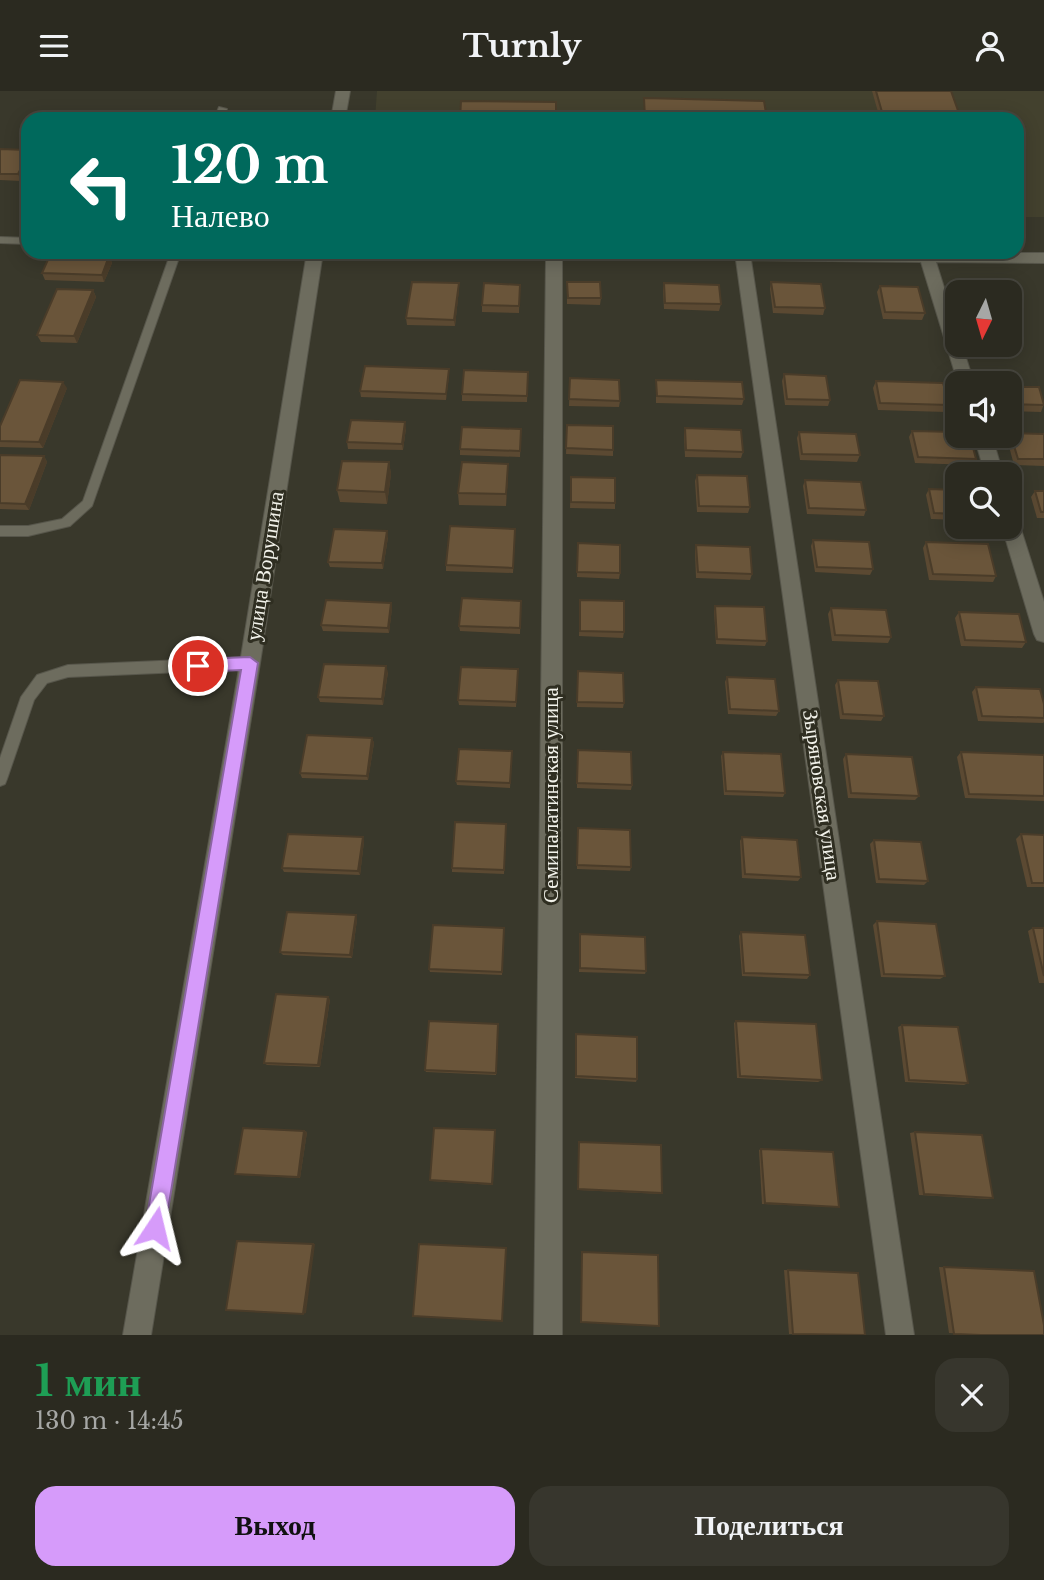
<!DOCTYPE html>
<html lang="ru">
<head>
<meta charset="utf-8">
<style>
	body { margin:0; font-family:"Libre Baskerville",serif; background:#37362d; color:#f1f3f6; height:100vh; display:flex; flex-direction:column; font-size:26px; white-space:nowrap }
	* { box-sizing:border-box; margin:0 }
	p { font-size:23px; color:#a6a7a5 }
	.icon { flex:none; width:38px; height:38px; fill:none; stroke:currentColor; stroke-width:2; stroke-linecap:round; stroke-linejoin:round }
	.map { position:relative; height:1244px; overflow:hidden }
	.details { display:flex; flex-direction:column; background:#2b2a20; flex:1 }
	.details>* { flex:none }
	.banner { position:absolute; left:21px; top:21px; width:1003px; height:147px; border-radius:21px; box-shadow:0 4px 18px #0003,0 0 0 2px #47463e; background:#00695c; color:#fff; overflow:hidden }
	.needle { width:46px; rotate:185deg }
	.tools { position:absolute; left:945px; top:189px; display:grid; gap:14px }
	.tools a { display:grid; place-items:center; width:77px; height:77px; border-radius:14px; background:#2b2a20; box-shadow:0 4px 18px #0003,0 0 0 2px #47463e; font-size:35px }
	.pin { position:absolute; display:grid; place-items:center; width:60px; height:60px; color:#fff; margin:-30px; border:4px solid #fff; border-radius:50%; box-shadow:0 2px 7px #0007 }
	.me { position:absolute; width:77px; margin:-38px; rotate:10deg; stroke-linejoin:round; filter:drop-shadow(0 0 5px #0008) }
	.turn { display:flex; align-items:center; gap:24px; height:147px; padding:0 35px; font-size:32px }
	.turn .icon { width:91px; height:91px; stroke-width:2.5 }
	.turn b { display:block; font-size:49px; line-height:60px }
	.round { display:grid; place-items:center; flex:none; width:74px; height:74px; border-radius:21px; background:#37362d }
	.headline { display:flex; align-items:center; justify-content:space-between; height:119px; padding:0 35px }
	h1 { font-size:42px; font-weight:800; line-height:52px; color:#1e9e55 }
	.button { display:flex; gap:14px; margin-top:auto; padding:14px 35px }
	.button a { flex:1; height:80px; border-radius:21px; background:#d69bfa; color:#111; font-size:28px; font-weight:800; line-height:80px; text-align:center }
	.button a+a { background:#37362d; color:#f1f3f6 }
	header { display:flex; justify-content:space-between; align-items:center; height:91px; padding:0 35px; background:#2b2a20; font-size:32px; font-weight:800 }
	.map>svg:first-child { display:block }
	.built { fill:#43412e }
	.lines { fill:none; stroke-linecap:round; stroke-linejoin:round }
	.lane-casing { stroke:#57564b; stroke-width:2 }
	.street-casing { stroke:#57564b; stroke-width:2 }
	.secondary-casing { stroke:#57564b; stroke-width:2 }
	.lane { fill:#6d6c5e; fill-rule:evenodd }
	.street { fill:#6d6c5e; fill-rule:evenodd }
	.secondary { fill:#6d6c5e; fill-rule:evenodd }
	.wall { fill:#5b4932 }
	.shaded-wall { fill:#4a3c29 }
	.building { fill:#6a553a; stroke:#4a3c29; stroke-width:2 }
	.route { fill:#d69bfa; stroke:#8b65a2; stroke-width:2 }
	.labels { text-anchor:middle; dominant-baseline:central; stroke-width:6; stroke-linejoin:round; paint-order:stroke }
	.street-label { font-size:21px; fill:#f2f2ea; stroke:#2f2e21 }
</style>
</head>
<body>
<header><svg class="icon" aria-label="menu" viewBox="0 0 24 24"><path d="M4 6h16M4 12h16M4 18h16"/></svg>Turnly<svg class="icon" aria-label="person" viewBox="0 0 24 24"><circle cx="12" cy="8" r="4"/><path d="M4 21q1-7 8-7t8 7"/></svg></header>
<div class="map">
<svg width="1044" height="1244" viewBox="0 0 1044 1244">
	<rect width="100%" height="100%" fill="#39382b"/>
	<path class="built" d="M377,0H1044V126H1017V28H375Z"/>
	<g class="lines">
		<g class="lane-casing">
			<g id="lane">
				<path d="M219,16L227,18L224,28H214Z"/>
				<path d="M0,146L28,147V153L0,152Z"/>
				<path d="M171,161H181L92,415L70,435L28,445H0V435H28L62,428L83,410Z"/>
				<path d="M250,566L255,568L257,572L255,576L250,578L68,586L47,592L34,609L7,688L5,693L0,695V667L21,606L37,584L68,574Z"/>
			</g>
		</g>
		<g class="street-casing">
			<g id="street">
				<path d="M454,161L1044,162V172L936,171L957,238V254H962L974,292H958L921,171L751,169L914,1244H886L736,169L562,167V1244H534L546,167L462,166Z"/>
				<path d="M974,345H992L1003,383H985Z"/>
				<path d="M1010,425L1017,427L1019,432L1044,511V551L1037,549L1034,543L1002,436H1010Z"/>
			</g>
		</g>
		<g class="secondary-casing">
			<g id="secondary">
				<path d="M336,0H350L345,28H331Z"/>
				<path d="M307,161H323L260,572L151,1244H123L240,572Z"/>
			</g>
		</g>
		<use href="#lane" class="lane"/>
		<use href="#street" class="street"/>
		<use href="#secondary" class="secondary"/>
	</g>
	<g class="wall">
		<path d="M872,0H951L961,28H880Z"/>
		<path d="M0,58L28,59L21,90L0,89Z"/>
		<path d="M109,165L112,172L104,191L45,189L42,182Z"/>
		<path d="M567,191L601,207L600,214L567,213Z"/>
		<path d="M771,191L825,217L823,224L773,222L770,198Z"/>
		<path d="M459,192V198L455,235L407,234L406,227Z"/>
		<path d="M664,192L721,213L719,220L664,218L663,199Z"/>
		<path d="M520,194L519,222L482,221V214Z"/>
		<path d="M880,195L925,222L922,229L883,228L877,201Z"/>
		<path d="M93,199L96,206L77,252L41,251L37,244Z"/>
		<path d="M1010,207L1022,229L1018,236L1010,235Z"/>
		<path d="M528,281L527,311L462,310V303Z"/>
		<path d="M784,283L830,309L828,315L785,314L782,290Z"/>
		<path d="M449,284L446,309L361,306L360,300Z"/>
		<path d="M570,287L620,310L619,316L569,315Z"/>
		<path d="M656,289L744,308L742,314L656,312Z"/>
		<path d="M876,290L949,314L946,321L878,319L873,297Z"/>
		<path d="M1010,296L1044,313L1041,321L1010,320Z"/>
		<path d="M67,297L43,357L0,356V335Z"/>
		<path d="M567,334L613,359V365L566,363Z"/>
		<path d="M406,337L403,359L348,358L347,351Z"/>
		<path d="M685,337L743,361L741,367L685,366L684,344Z"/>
		<path d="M521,338L520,366L460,364V358Z"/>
		<path d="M912,340L976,368L972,374L915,372L909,346Z"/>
		<path d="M799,341L860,364L857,371L800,369L797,347Z"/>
		<path d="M1010,342L1044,343V375L1014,374L1007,348L1010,345Z"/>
		<path d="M0,364L44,365L47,371L29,419L0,418Z"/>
		<path d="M389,371L391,383L387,413L340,411L337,399Z"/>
		<path d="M697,384L750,416L748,422L697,421L695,390Z"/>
		<path d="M508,385L506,415L459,414L458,402Z"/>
		<path d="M571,386L615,412V418L570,417Z"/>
		<path d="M805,389L866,419L864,425L807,423L803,395Z"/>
		<path d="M929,398L957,399V429L931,428L926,404Z"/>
		<path d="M1035,400H1044V427H1037L1031,406Z"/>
		<path d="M515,444L513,482L446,480V474Z"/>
		<path d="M388,446L383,478L330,476L328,471Z"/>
		<path d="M813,449L873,478L870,484L815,481L811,455Z"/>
		<path d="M926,451L996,485L993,491L929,489L923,457Z"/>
		<path d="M578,452L620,482L619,488L577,486Z"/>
		<path d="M696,454L752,483L750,489L696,487L695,460Z"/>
		<path d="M580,509L624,541L623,547L579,545Z"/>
		<path d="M521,510L520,543L460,540L459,535Z"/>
		<path d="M391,512L392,517L389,542L323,540L321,534Z"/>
		<path d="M715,515L767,550L765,555L716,553L714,520Z"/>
		<path d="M831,517L891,546L888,552L832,550L828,523Z"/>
		<path d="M959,521L1026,551L1022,557L961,555L955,527Z"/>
		<path d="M518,578L516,616L459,614L458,609Z"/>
		<path d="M578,580L624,612L623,617L577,616Z"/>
		<path d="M388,581L383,614L320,611L318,606Z"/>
		<path d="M727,586L779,620L776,625L728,623L725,591Z"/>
		<path d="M838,589L884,625L881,630L840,628L835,594Z"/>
		<path d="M976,596L1044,613V631L1043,632L978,630L972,601Z"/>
		<path d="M372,647L374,652L368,689L302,687L300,682Z"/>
		<path d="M512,660L510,697L457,694L456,690Z"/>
		<path d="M723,661L785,702L783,706L724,704L721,665Z"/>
		<path d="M961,661L1044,664V710L965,707L957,666Z"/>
		<path d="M846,663L919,705L915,709L848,707L843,668Z"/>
		<path d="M577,664L632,694L631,699L577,697Z"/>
		<path d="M506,737L504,783L452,781V777Z"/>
		<path d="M577,742L631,776L630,780L577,778Z"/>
		<path d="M1021,743L1044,744V796H1027L1016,748Z"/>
		<path d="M742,746L801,786L798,790L742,787L740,750Z"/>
		<path d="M874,749L928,790L924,794L876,792L870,753Z"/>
		<path d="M364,750L360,784L284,781L282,777Z"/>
		<path d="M357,828L352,867L283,864L280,861Z"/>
		<path d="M877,830L945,885L940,888L881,886L873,834Z"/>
		<path d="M504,837L502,884L430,881L429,878Z"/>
		<path d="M1033,837H1044V892H1039L1028,840Z"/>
		<path d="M741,841L810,884L807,888L742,885L739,845Z"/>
		<path d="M580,843L646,880L645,883L579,881Z"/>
		<path d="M330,908L320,976L267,974L264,972Z"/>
		<path d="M736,930L822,989L818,991L737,987L734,932Z"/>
		<path d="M902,934L968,992L964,994L905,991L898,936Z"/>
		<path d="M498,936L496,984L426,981L425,979Z"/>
		<path d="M576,943L637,988L636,991L575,987Z"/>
		<path d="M495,1039L493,1094L431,1090L430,1089Z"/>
		<path d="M304,1040L307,1041L300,1087L239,1084L235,1083Z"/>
		<path d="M915,1041L993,1107L988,1108L919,1104L910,1042Z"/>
		<path d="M579,1051L662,1102L661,1103L578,1099Z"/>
		<path d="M761,1058L839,1116H835L762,1113L759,1059Z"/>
		<path d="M939,1176L1034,1180L981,1244L949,1242Z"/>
		<path d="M784,1179L858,1182L793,1243H789Z"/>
	</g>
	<g class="shaded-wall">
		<path d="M28,64V77L21,90L18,83Z"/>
		<path d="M109,165L112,172L104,191L102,184Z"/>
		<path d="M459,192V198L455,235L454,229Z"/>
		<path d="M93,199L96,206L77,252L74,245Z"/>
		<path d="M449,278V284L446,309V303Z"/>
		<path d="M63,291L67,297L43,357L39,351Z"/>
		<path d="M405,331L406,337L403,359L402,353Z"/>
		<path d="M44,365L47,371L29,419L25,413Z"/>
		<path d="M389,371L391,383L387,413L385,401Z"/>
		<path d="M508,373V385L506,415V403Z"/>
		<path d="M387,440L388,446L383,478L382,472Z"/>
		<path d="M391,512L392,517L389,542L388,537Z"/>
		<path d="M386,575L388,581L383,614L382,608Z"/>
		<path d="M372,647L374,652L368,689L367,685Z"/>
		<path d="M363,746L364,750L360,784L358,780Z"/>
		<path d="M356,824L357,828L352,867L350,864Z"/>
		<path d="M328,906L330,908L320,976L318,974Z"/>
		<path d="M304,1040L307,1041L300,1087L298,1086Z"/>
		<path d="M313,1153H315L306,1222L303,1223Z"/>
	</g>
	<g class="building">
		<path d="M876,0H951L961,28H884Z"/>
		<path d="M644,7L764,10L767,28H645Z"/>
		<path d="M461,10L556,11V28H460Z"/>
		<path d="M111,23L155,24L154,28H109Z"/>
		<path d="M0,58L28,59V64L18,83H0Z"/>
		<path d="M50,164L109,165L102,184L42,182Z"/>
		<path d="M412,191L459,192L454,229L406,227Z"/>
		<path d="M567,191H600L601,207H568Z"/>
		<path d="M771,191L821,193L825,217L775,216Z"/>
		<path d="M484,192L520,194L519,215L482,214Z"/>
		<path d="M664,192L719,194L721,213L665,212Z"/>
		<path d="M880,195L918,196L925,222L885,221Z"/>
		<path d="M57,198L93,199L74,245L37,244Z"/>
		<path d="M1010,207H1014L1022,229H1010Z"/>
		<path d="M365,275L449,278L446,303L360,300Z"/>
		<path d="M464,279L528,281L527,305L462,303Z"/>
		<path d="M784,283L826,285L830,309L787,308Z"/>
		<path d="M570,287L619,289L620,310L569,308Z"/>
		<path d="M20,289L63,291L39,351L0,350V335Z"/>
		<path d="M656,289L742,291L744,308L657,305Z"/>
		<path d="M876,290L943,292L949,314L880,312Z"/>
		<path d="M1010,296H1039L1044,314L1010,313Z"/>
		<path d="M351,329L405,331L402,353L347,351Z"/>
		<path d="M567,334L613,335V359L566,357Z"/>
		<path d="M462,336L521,338L520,360L460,358Z"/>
		<path d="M685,337L741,339L743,361L686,359Z"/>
		<path d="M912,340L957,341V345H970L976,368L918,366Z"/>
		<path d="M799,341L856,343L860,364L802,363Z"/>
		<path d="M1010,342L1044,343V368H1018Z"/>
		<path d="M0,364L44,365L25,413L0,412Z"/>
		<path d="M342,370L389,371L385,401L337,399Z"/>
		<path d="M462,371L508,373L506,403L458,402Z"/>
		<path d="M697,384L747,385L750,416L699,415Z"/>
		<path d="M571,386L615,387V412L571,411Z"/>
		<path d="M805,389L861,391L866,419L809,417Z"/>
		<path d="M929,398L957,399V423L934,422Z"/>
		<path d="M1035,400H1044V421H1041Z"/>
		<path d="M450,435L515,438L513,477L446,474Z"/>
		<path d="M334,438L387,440L382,472L328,471Z"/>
		<path d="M813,449L869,451L873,478L817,476Z"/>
		<path d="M926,451L988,453L996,485L933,483Z"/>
		<path d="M578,452L620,454V482L577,481Z"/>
		<path d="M696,454L750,456L752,483L698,481Z"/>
		<path d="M462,507L521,510L520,537L459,535Z"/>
		<path d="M326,509L391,512L388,537L321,534Z"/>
		<path d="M580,509L624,510V541L580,540Z"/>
		<path d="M715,515L764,516L767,550L717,548Z"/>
		<path d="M831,517L886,519L891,546L835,544Z"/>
		<path d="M959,521L1019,523L1026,551L965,549Z"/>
		<path d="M324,573L386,575L382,608L318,606Z"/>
		<path d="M461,576L518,578L516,611L458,609Z"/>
		<path d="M578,580L623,582L624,612L577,611Z"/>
		<path d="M727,586L775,588L779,620L730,618Z"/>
		<path d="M838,589L878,590L884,625L843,623Z"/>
		<path d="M976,596L1040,598L1044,613V627L982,625Z"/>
		<path d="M307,644L372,647L367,685L300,682Z"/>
		<path d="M459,658L512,660L510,692L456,690Z"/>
		<path d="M578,659L631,661L632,694L577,692Z"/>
		<path d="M723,661L781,663L785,702L726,700Z"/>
		<path d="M961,661L1044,664V705L969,703Z"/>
		<path d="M846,663L912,666L919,705L851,702Z"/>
		<path d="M455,731L506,733L504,779L452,777Z"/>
		<path d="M578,737L630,739L631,776L577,774Z"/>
		<path d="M288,743L363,746L358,780L282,777Z"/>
		<path d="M1021,743L1044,744V792H1032Z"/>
		<path d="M742,746L797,749L801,786L745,783Z"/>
		<path d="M874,749L921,751L928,790L879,788Z"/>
		<path d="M287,821L356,824L350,864L280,861Z"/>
		<path d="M877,830L936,833L945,885L884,883Z"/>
		<path d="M433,834L504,837L502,881L429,878Z"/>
		<path d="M1033,837H1044V885Z"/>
		<path d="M741,841L805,844L810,884L744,882Z"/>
		<path d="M580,843L645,846L646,880L580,877Z"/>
		<path d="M276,903L328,906L318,974L264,972Z"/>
		<path d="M429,930L498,933L496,982L425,979Z"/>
		<path d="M736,930L816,933L822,989L740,985Z"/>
		<path d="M902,934L958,936L968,992L909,989Z"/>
		<path d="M576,943L637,946V988L576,985Z"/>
		<path d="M243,1037L304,1040L298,1086L235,1083Z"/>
		<path d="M434,1037L495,1039L492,1093L430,1089Z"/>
		<path d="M915,1041L982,1044L993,1107L924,1103Z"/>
		<path d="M579,1051L661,1054L662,1102L578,1098Z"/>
		<path d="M761,1058L833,1061L839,1116L765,1112Z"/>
		<path d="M237,1150L313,1153L303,1223L226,1219Z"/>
		<path d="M419,1153L506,1157L502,1230L413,1225Z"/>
		<path d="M582,1161L658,1164L659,1235L581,1231Z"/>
		<path d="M944,1176L1034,1180L1044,1234V1244H981L954,1243Z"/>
		<path d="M788,1179L858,1182L865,1244L793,1243Z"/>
	</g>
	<path class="route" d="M250,566L258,572L165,1137L162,1144L155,1147L148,1144L145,1137L241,579L198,581L190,575L198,568Z"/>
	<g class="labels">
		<g class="street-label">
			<text transform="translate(265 475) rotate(-81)">улица Ворушина</text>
			<text transform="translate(551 704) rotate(-90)">Семипалатинская улица</text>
			<text transform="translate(822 704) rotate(82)">Зыряновская улица</text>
		</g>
	</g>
</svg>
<div class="tools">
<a><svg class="needle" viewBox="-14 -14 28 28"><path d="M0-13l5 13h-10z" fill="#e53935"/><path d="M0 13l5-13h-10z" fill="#a6a7a5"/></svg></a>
<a><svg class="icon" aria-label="sound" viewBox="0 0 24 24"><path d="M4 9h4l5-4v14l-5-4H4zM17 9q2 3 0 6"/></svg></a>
<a><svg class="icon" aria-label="search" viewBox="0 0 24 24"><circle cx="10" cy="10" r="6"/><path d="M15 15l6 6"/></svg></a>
</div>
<div class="pin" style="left:198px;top:575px;background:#d93025"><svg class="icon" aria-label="arrive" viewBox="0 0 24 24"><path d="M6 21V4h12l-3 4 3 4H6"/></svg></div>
<svg class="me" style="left:155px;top:1137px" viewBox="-20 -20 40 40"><path d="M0-17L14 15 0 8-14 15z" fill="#d69bfa" stroke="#fff" stroke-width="4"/></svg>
<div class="banner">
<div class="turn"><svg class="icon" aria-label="left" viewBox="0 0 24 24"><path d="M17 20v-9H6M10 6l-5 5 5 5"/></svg><div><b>120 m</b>Налево</div></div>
</div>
</div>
<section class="details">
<div class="headline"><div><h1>1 мин</h1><p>130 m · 14:45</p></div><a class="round"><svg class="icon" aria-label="close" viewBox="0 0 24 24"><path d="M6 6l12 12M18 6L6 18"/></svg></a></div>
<div class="button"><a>Выход</a><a>Поделиться</a></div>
</section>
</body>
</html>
